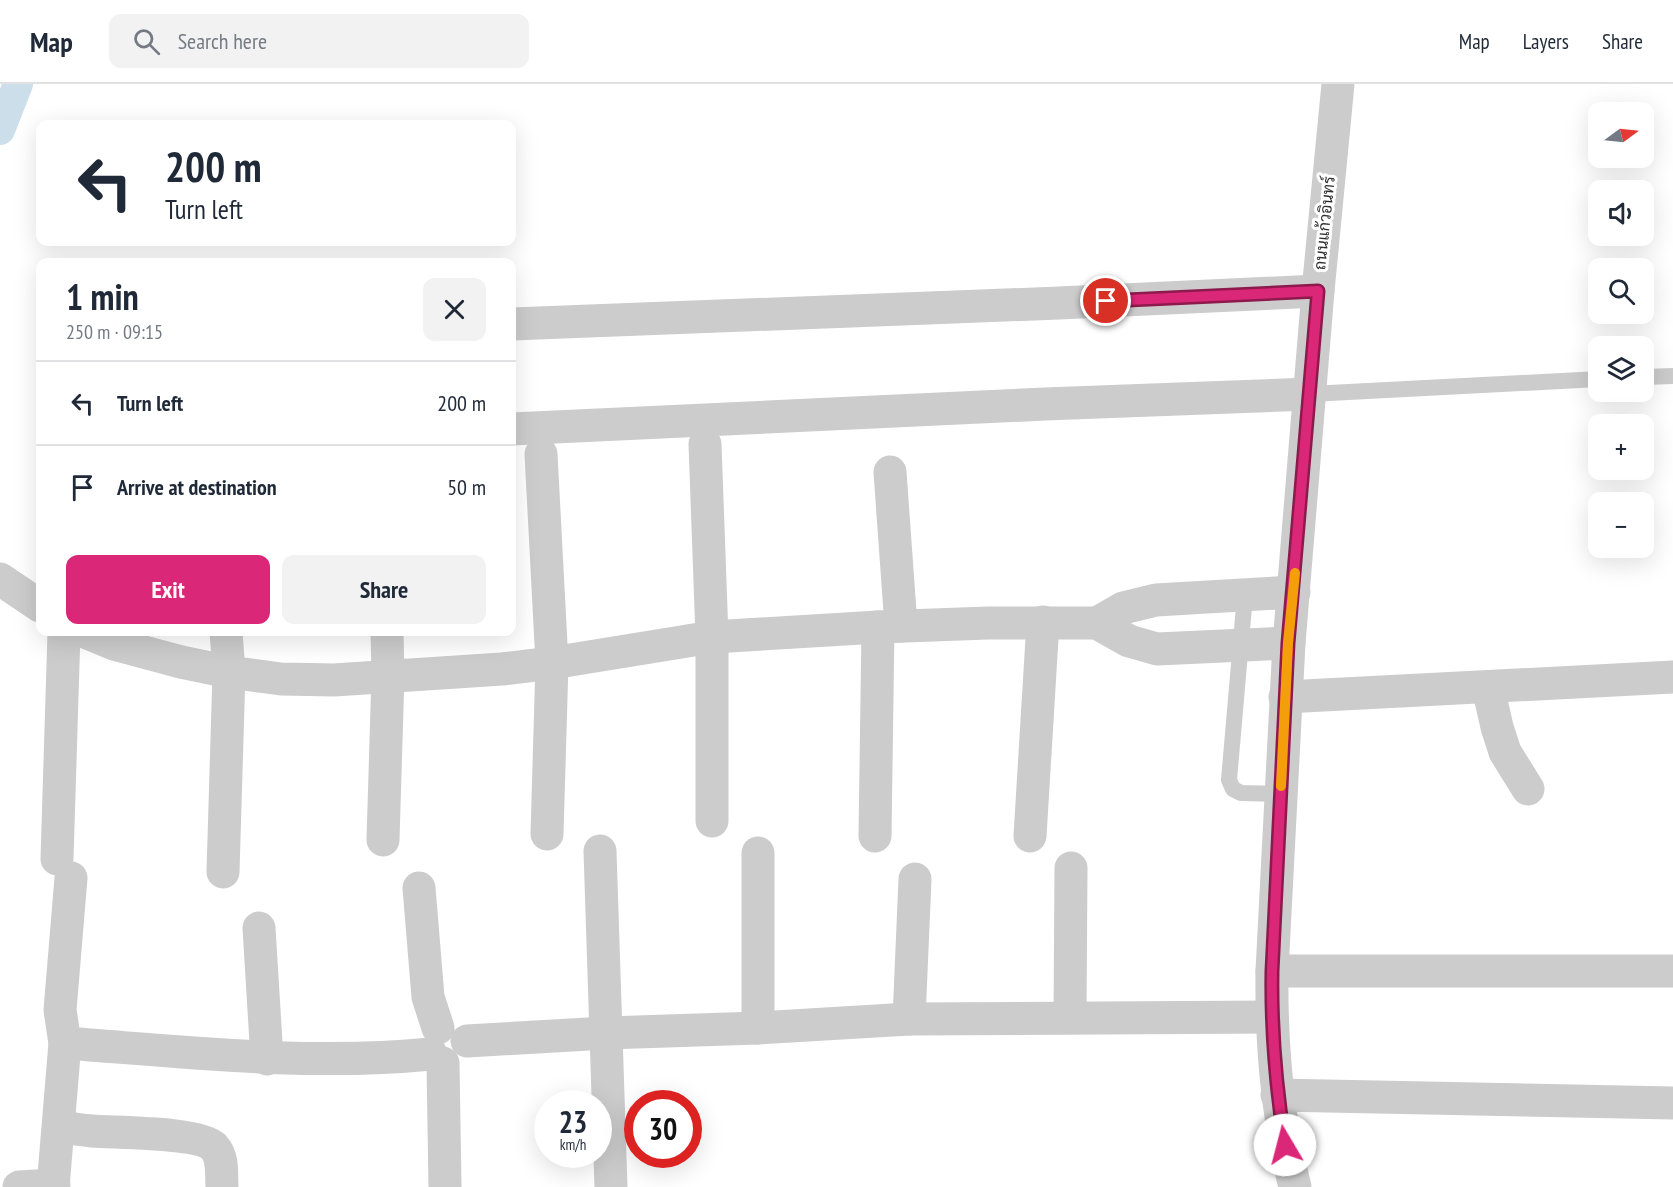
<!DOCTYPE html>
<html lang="en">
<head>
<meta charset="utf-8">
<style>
	body { margin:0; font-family:"PT Sans Narrow",Sarabun,sans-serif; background:#f2f2f3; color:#1f2937; height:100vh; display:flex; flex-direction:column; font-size:22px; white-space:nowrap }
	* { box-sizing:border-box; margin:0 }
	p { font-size:20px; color:#747a83 }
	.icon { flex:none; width:33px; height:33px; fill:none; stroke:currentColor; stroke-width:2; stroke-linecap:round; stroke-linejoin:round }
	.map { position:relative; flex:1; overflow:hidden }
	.sheet { position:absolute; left:36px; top:174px; width:480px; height:378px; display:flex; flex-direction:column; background:#fff; border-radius:12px; box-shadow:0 6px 24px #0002 }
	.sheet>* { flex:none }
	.top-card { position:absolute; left:36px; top:36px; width:480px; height:126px; border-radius:12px; box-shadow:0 6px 24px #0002; background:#fff; color:#1f2937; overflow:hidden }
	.needle { width:39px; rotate:75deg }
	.tools { position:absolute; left:1588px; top:18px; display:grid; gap:12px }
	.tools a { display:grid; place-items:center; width:66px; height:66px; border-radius:12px; background:#fff; box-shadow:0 6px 24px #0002; font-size:30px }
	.speed { position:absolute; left:534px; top:1006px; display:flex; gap:12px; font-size:30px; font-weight:700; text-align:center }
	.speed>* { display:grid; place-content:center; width:78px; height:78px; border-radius:50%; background:#fff; box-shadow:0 6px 24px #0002; line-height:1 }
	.speed small { font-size:15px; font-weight:400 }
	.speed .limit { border:9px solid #d22; background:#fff; color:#111 }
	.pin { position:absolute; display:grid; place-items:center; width:51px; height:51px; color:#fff; margin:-26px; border:3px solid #fff; border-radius:50%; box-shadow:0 2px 6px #0007 }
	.me { position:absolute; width:66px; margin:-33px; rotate:352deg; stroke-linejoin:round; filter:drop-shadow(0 0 4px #0008) }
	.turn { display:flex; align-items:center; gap:21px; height:126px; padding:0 30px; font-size:27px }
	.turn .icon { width:78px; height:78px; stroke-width:2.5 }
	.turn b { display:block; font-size:42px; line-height:51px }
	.round { display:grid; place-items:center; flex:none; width:63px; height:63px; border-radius:12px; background:#f2f2f3 }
	.head { display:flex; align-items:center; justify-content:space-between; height:102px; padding:0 30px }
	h1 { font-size:36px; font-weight:700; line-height:45px }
	.cta { display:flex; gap:12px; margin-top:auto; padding:12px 30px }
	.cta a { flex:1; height:69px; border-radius:12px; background:#db2777; color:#fff; font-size:24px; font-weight:700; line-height:69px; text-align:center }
	.cta a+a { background:#f2f2f3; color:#1f2937 }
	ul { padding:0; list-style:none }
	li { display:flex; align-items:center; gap:18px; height:84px; padding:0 30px; border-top:2px solid #e0e1e3 }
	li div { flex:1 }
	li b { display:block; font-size:22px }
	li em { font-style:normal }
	header { display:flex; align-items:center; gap:36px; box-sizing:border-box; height:84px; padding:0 30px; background:#fff; border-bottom:2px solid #e0e1e3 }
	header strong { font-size:28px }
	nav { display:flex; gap:33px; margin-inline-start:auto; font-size:21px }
	.search { width:420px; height:54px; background:#f2f2f3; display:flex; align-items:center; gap:15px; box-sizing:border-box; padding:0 21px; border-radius:12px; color:#747a83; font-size:22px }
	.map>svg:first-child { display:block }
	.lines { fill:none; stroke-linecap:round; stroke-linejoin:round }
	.canal { stroke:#cbdeea; stroke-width:30 }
	.service { stroke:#ccc; stroke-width:16 }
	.minor { stroke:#ccc; stroke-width:33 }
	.route-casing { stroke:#8e194d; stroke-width:15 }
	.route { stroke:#db2777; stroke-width:10 }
	.slow { stroke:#f59e0b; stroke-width:10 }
	.labels { text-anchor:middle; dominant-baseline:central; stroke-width:6; stroke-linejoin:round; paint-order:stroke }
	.street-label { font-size:16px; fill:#2f2f2f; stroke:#fff }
</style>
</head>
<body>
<header>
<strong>Map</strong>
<div class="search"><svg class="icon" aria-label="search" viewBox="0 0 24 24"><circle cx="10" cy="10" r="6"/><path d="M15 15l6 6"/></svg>Search here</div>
<nav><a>Map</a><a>Layers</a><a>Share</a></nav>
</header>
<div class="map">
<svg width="1673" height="1103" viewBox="0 0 1673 1103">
	<rect width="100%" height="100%" fill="#fff"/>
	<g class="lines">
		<path class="canal" d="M0,46L18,0"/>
		<g class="service">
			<path d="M1644,293L1673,292"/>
			<path d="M1310,310L1599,295"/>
			<path d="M1245,511L1229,696L1233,705L1241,709L1280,710"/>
		</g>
		<g class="minor">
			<path d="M512,240L1059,219L1318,207"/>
			<path d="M512,345L1045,320L1310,310"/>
			<path d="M705,360L712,553V737"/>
			<path d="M541,370L552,579L547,750"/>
			<path d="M890,388L901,542"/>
			<path d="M0,495L40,522"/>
			<path d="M1097,539L1123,524L1156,516L1294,508"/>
			<path d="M85,548L114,560L181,578L229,588L281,595L334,596L502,585L552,579L712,553L878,543L988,539H1097L1129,557L1157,565L1289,559"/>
			<path d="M1488,603L1497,643L1505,668L1528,705"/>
			<path d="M1285,613L1673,593"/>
			<path d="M875,752L878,543"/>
			<path d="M1030,752L1043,538"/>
			<path d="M383,756L388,591L387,548"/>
			<path d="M600,767L611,1103"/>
			<path d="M57,775L64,548"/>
			<path d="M223,788L229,588L226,548"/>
			<path d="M71,794L60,926L65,959C187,968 309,982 431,970"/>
			<path d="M419,804L428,913L438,944"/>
			<path d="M259,844L267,975"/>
			<path d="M1272,887H1673"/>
			<path d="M1070,933L1071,784"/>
			<path d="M909,935L915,795"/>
			<path d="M758,944V769"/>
			<path d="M467,957L606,949L758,944L909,935L1271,933"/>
			<path d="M443,979L445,1103"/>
			<path d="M1277,1011L1673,1019"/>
			<path d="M59,1043C70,1044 81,1046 92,1047C116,1049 199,1048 214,1063C224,1074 221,1090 222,1103"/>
			<path d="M19,1103L54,1101"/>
			<path d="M53,1103L65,959"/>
			<path d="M1295,1103C1277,1032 1271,960 1272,887L1289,559L1318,207L1338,0"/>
		</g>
	</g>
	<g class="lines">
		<g class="route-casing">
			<path id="route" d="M1106,217L1318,207L1288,559L1272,887C1271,945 1276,1003 1285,1061"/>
		</g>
		<use href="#route" class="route"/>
		<path class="slow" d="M1281,702L1288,559L1295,489"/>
	</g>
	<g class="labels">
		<g class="street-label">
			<text transform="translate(1324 139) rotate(-84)">ถนนแก้วอินทร์</text>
		</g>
	</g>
</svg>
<div class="tools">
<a><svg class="needle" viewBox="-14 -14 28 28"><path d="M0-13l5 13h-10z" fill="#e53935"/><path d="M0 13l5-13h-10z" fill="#747a83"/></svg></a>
<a><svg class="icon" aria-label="sound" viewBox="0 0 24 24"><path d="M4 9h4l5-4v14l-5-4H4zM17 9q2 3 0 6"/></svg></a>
<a><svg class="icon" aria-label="search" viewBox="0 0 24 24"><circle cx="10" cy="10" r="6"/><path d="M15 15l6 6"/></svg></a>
<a><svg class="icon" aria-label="layers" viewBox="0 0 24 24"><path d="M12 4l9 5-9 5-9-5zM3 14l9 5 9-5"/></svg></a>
<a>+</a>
<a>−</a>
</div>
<div class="speed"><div>23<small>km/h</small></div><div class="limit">30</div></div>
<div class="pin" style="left:1106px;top:217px;background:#d93025"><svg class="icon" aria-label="arrive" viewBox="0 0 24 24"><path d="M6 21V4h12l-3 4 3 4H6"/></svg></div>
<svg class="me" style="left:1285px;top:1061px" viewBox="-20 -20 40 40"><circle r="19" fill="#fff"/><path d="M0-13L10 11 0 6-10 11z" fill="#db2777"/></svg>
<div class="top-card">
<div class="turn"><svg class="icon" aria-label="left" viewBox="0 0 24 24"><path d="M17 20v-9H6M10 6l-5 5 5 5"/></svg><div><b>200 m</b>Turn left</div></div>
</div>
<section class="sheet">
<div class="head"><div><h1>1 min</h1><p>250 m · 09:15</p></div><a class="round"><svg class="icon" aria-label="close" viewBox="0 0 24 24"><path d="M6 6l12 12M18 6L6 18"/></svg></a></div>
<ul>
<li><svg class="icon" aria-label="left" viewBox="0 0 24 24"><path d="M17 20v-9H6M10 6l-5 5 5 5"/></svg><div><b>Turn left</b></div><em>200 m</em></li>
<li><svg class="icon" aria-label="arrive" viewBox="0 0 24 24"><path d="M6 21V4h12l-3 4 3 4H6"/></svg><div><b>Arrive at destination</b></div><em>50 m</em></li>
</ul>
<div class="cta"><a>Exit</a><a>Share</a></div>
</section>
</div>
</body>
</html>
